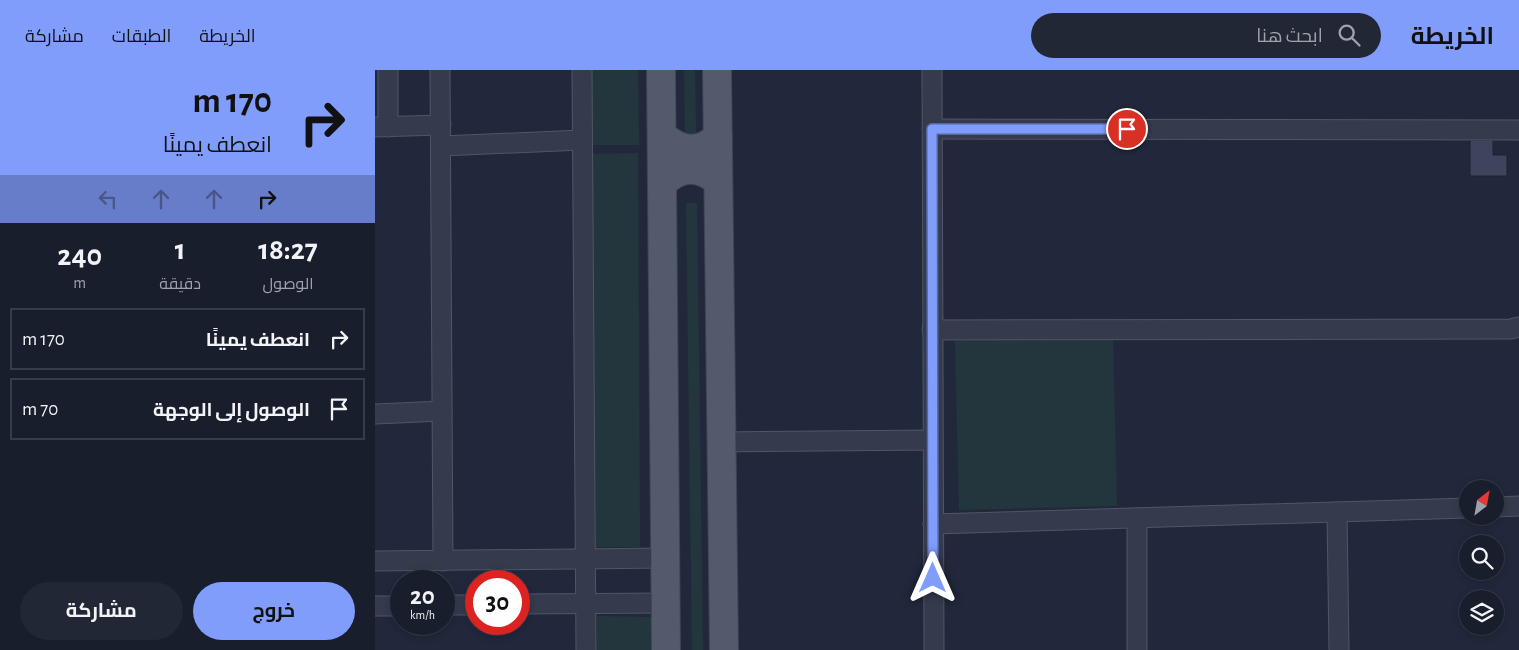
<!DOCTYPE html>
<html lang="ar">
<head>
<meta charset="utf-8">
<style>
	body { margin:0; font-family:"Alegreya Sans",Cairo,sans-serif; background:#222735; color:#f1f3f6; direction:rtl; height:100vh; display:flex; flex-direction:column; font-size:19px; white-space:nowrap }
	* { box-sizing:border-box; margin:0 }
	p { font-size:16px; color:#9fa2aa }
	.icon { flex:none; width:28px; height:28px; fill:none; stroke:currentColor; stroke-width:2; stroke-linecap:round; stroke-linejoin:round }
	.map { position:relative; flex:1; overflow:hidden; direction:ltr }
	.details { display:flex; flex-direction:column; background:#191e2d; width:375px }
	.details>* { flex:none }
	.top-card { background:#819dfc; color:#111; overflow:hidden }
	.needle { width:32px; rotate:31deg }
	.tools { position:absolute; left:1084px; top:410px; display:grid; gap:10px }
	.tools a { display:grid; place-items:center; width:45px; height:45px; border-radius:50%; background:#191e2d; box-shadow:0 2px 8px #0003,0 0 0 1px #373c49; font-size:25px }
	.speed { position:absolute; left:15px; top:500px; display:flex; gap:10px; font-size:25px; font-weight:700; text-align:center }
	.speed>* { display:grid; place-content:center; width:65px; height:65px; border-radius:50%; background:#191e2d; box-shadow:0 2px 8px #0003,0 0 0 1px #373c49; line-height:1 }
	.speed small { font-size:12px; font-weight:400 }
	.speed .limit { border:8px solid #d22; background:#fff; color:#111 }
	.pin { position:absolute; display:grid; place-items:center; width:42px; height:42px; color:#fff; margin:-21px; border:2px solid #fff; border-radius:50%; box-shadow:0 1px 5px #0007 }
	.me { position:absolute; width:55px; margin:-28px; rotate:0deg; stroke-linejoin:round; filter:drop-shadow(0 0 4px #0008) }
	.turn { display:flex; align-items:center; gap:18px; height:105px; padding:0 20px; font-size:22px }
	.turn .icon { width:65px; height:65px; stroke-width:2.5 }
	.turn b { display:block; font-size:35px; line-height:42px }
	.lanes { display:flex; align-items:center; height:48px; padding:0 20px; background:#0003; justify-content:center; gap:25px; direction:ltr }
	.lanes .off { opacity:.35 }
	.eta { display:flex; justify-content:space-evenly; align-items:center; height:85px; text-align:center }
	.eta b { font-size:30px; font-weight:700; line-height:35px }
	.primary-button { display:flex; gap:10px; margin-top:auto; padding:10px 20px }
	.primary-button a { flex:1; height:58px; border-radius:30px; background:#819dfc; color:#111; font-size:20px; font-weight:700; line-height:58px; text-align:center }
	.primary-button a+a { background:#222735; color:#f1f3f6 }
	ul { padding:0; list-style:none }
	li { display:flex; align-items:center; gap:15px; height:62px; margin:0 10px 8px; padding:0 10px; border:2px solid #373c49; border-radius:0px }
	li div { flex:1 }
	li b { display:block; font-size:19px }
	li em { font-style:normal }
	header { display:flex; align-items:center; gap:30px; box-sizing:border-box; height:70px; padding:0 25px; background:#819dfc; color:#111 }
	header strong { font-size:24px }
	nav { display:flex; gap:28px; margin-inline-start:auto; font-size:18px }
	.search { width:350px; height:45px; background:#222735; display:flex; align-items:center; gap:12px; box-sizing:border-box; padding:0 18px; border-radius:28px; color:#9fa2aa; font-size:19px }
	main { display:flex; flex:1; min-height:0 }
	.map>svg:first-child { display:block }
	.green { fill:#23363d }
	.building { fill:#3d445c; stroke:#1c2233 }
	.lines { fill:none; stroke-linecap:round; stroke-linejoin:round }
	.minor-casing { stroke:#505667; stroke-width:21 }
	.primary-casing { stroke:#3e4455; stroke-width:30 }
	.minor { stroke:#353b4c; stroke-width:19 }
	.primary { stroke:#535a6c; stroke-width:28 }
	.route-casing { stroke:#5466a4; stroke-width:12 }
	.route { stroke:#819dfc; stroke-width:9 }
</style>
</head>
<body>
<header>
<strong>الخريطة</strong>
<div class="search"><svg class="icon" aria-label="search" viewBox="0 0 24 24"><circle cx="10" cy="10" r="6"/><path d="M15 15l6 6"/></svg>ابحث هنا</div>
<nav><a>الخريطة</a><a>الطبقات</a><a>مشاركة</a></nav>
</header>
<main>
<div class="map">
<svg width="1144" height="580" viewBox="0 0 1144 580">
	<rect width="100%" height="100%" fill="#21283c"/>
	<g class="green">
		<path d="M217,0H263L264,75H217Z"/>
		<path d="M309,0H320L321,64H310Z"/>
		<path d="M263,83L265,477H221L217,84Z"/>
		<path d="M311,133H322L328,580H317Z"/>
		<path d="M738,267L742,436L584,440L580,271Z"/>
		<path d="M222,546L280,547V580H222Z"/>
	</g>
	<path class="building" d="M1095,70H1118V85H1132V106H1095Z"/>
	<g class="lines">
		<g class="minor-casing">
			<g id="minor">
				<path d="M13,0V57"/>
				<path d="M65,0L68,491"/>
				<path d="M207,0L211,580"/>
				<path d="M557,0L559,580"/>
				<path d="M0,57L66,55"/>
				<path d="M557,59L1144,60"/>
				<path d="M66,76L207,70"/>
				<path d="M557,260L1136,259L1144,257"/>
				<path d="M0,344L67,341"/>
				<path d="M346,372L558,370"/>
				<path d="M1120,437L1144,436"/>
				<path d="M962,442L964,580"/>
				<path d="M762,448V580"/>
				<path d="M558,454L1092,438"/>
				<path d="M0,491L291,488"/>
				<path d="M144,534L291,533"/>
				<path d="M69,535H101"/>
				<path d="M0,536H26"/>
			</g>
		</g>
		<g class="primary-casing">
			<g id="primary">
				<path d="M286,0L291,580"/>
				<path d="M342,0L349,580"/>
				<path d="M287,65C306,82 323,84 343,67"/>
				<path d="M287,114C306,95 323,96 343,111"/>
			</g>
		</g>
		<use href="#minor" class="minor"/>
		<use href="#primary" class="primary"/>
	</g>
	<g class="lines">
		<g class="route-casing">
			<path id="route" d="M558,508L557,59H752"/>
		</g>
		<use href="#route" class="route"/>
	</g>
</svg>
<div class="tools">
<a><svg class="needle" viewBox="-14 -14 28 28"><path d="M0-13l5 13h-10z" fill="#e53935"/><path d="M0 13l5-13h-10z" fill="#9fa2aa"/></svg></a>
<a><svg class="icon" aria-label="search" viewBox="0 0 24 24"><circle cx="10" cy="10" r="6"/><path d="M15 15l6 6"/></svg></a>
<a><svg class="icon" aria-label="layers" viewBox="0 0 24 24"><path d="M12 4l9 5-9 5-9-5zM3 14l9 5 9-5"/></svg></a>
</div>
<div class="speed"><div>20<small>km/h</small></div><div class="limit">30</div></div>
<div class="pin" style="left:752px;top:59px;background:#d93025"><svg class="icon" aria-label="arrive" viewBox="0 0 24 24"><path d="M6 21V4h12l-3 4 3 4H6"/></svg></div>
<svg class="me" style="left:558px;top:508px" viewBox="-20 -20 40 40"><path d="M0-17L14 15 0 8-14 15z" fill="#819dfc" stroke="#fff" stroke-width="4"/></svg>
</div>
<section class="details">
<div class="top-card">
<div class="turn"><svg class="icon" aria-label="right" viewBox="0 0 24 24"><path d="M7 20v-9h11M14 6l5 5-5 5"/></svg><div><b>170 m</b>انعطف يمينًا</div></div>
<div class="lanes"><svg class="icon off" aria-label="left" viewBox="0 0 24 24"><path d="M17 20v-9H6M10 6l-5 5 5 5"/></svg><svg class="icon off" aria-label="ahead" viewBox="0 0 24 24"><path d="M12 20V5M6 11l6-6 6 6"/></svg><svg class="icon off" aria-label="ahead" viewBox="0 0 24 24"><path d="M12 20V5M6 11l6-6 6 6"/></svg><svg class="icon" aria-label="right" viewBox="0 0 24 24"><path d="M7 20v-9h11M14 6l5 5-5 5"/></svg></div>
</div>
<div class="eta">
<div><b>18:27</b><p>الوصول</p></div>
<div><b>1</b><p>دقيقة</p></div>
<div><b>240</b><p>m</p></div>
</div>
<ul>
<li><svg class="icon" aria-label="right" viewBox="0 0 24 24"><path d="M7 20v-9h11M14 6l5 5-5 5"/></svg><div><b>انعطف يمينًا</b></div><em>170 m</em></li>
<li><svg class="icon" aria-label="arrive" viewBox="0 0 24 24"><path d="M6 21V4h12l-3 4 3 4H6"/></svg><div><b>الوصول إلى الوجهة</b></div><em>70 m</em></li>
</ul>
<div class="primary-button"><a>خروج</a><a>مشاركة</a></div>
</section>
</main>
</body>
</html>
